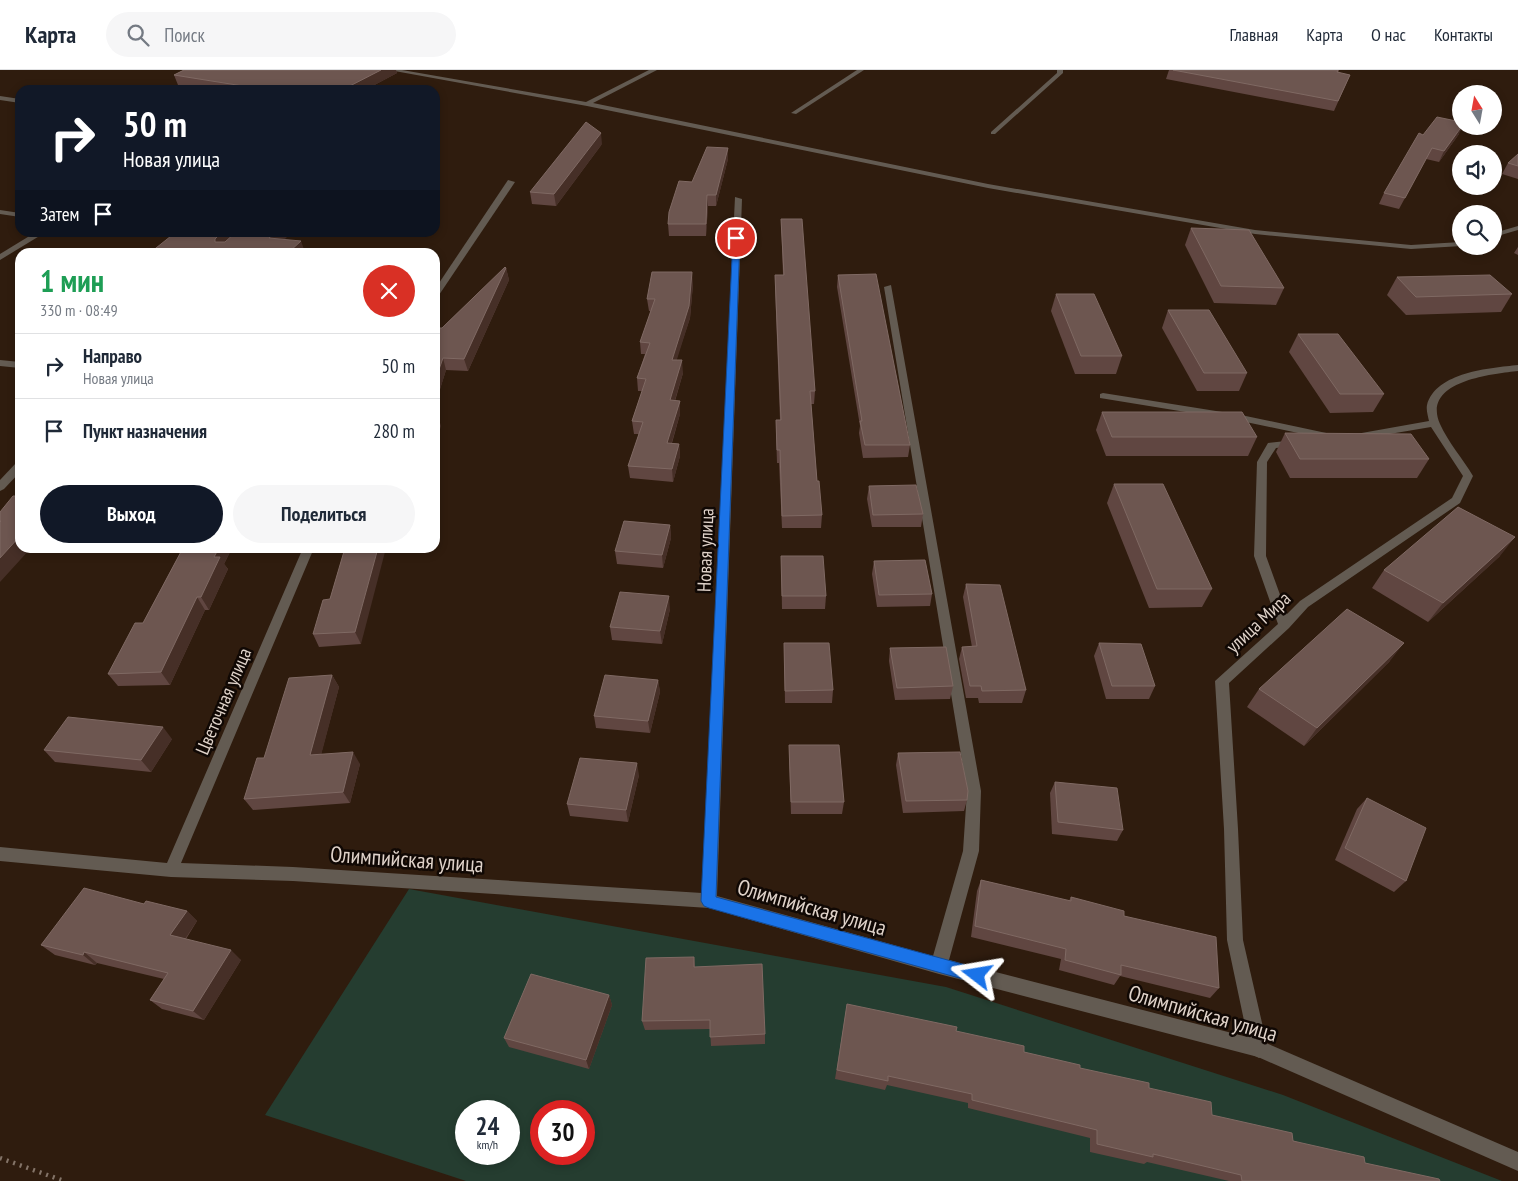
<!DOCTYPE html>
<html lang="ru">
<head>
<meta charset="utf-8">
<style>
	body { margin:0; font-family:"PT Sans Narrow",sans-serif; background:#f6f6f7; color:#1f2937; height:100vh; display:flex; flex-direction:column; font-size:19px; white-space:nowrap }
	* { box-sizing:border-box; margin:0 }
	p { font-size:16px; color:#747a83 }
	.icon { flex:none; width:28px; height:28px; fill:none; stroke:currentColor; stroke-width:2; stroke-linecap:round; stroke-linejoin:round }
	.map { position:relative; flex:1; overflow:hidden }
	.panel { position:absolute; left:15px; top:178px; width:425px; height:305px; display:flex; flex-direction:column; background:#fff; border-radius:15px; box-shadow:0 2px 8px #0003 }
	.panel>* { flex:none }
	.hud { position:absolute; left:15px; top:15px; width:425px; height:152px; border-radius:15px; box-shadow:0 2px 8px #0003; background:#111827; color:#fff; overflow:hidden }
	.needle { width:32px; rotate:349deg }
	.buttons { position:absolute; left:1452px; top:15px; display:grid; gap:10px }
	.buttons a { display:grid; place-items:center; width:50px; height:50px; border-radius:50%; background:#fff; box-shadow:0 2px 8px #0003; font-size:25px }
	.speed { position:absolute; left:455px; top:1030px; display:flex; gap:10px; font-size:25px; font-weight:700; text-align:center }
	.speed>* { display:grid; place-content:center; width:65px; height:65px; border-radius:50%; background:#fff; box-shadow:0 2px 8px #0003; line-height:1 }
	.speed small { font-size:12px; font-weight:400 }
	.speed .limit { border:8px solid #d22; background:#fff; color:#111 }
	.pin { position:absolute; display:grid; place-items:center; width:42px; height:42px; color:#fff; margin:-21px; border:2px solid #fff; border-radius:50%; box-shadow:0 1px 5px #0007 }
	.me { position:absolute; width:55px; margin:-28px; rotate:284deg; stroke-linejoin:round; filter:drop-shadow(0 0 4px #0008) }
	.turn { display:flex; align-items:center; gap:18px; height:105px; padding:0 25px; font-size:22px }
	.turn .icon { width:65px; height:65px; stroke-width:2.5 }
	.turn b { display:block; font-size:35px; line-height:42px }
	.then { display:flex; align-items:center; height:48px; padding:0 25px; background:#0003; gap:10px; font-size:19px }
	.round { display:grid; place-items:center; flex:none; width:52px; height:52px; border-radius:26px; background:#f6f6f7 }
	.head { display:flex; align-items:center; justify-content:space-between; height:85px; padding:0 25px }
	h1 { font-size:30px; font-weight:800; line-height:38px; color:#1e9e55 }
	.action { display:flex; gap:10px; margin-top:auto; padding:10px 25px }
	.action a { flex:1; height:58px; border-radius:30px; background:#111827; color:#fff; font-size:20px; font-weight:800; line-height:58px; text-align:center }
	.action a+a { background:#f6f6f7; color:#1f2937 }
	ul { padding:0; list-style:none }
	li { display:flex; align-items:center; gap:15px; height:65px; padding:0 25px; border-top:1px solid #e0e1e3 }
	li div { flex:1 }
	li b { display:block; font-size:19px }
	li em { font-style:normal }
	header { display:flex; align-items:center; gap:30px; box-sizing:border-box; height:70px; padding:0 25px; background:#fff; border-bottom:1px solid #e0e1e3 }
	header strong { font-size:24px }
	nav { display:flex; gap:28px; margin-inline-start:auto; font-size:18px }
	.search { width:350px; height:45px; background:#f6f6f7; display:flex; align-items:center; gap:12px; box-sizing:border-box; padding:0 18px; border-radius:28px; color:#747a83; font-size:19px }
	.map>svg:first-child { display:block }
	.green { fill:#253d30; fill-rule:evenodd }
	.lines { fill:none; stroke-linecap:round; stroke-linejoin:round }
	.path { stroke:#847468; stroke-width:4.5; stroke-dasharray:2 5; stroke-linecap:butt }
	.lane { fill:#635b52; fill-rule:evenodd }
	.street { fill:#635b52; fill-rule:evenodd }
	.wall { fill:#604641 }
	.shaded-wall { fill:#462f27 }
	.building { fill:#6d5650; stroke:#7f6963 }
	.route { fill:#1a73e8; stroke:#114b97 }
	.labels { text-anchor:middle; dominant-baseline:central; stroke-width:5; stroke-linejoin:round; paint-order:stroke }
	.street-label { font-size:19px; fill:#dfd2c9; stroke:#100804 }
	.near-street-label { font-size:22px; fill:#dfd2c9; stroke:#100804 }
</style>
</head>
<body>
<header>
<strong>Карта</strong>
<div class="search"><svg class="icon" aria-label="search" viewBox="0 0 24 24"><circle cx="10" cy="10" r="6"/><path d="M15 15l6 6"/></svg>Поиск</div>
<nav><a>Главная</a><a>Карта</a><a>О нас</a><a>Контакты</a></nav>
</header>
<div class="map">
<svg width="1518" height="1111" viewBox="0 0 1518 1111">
	<rect width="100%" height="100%" fill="#2f1c0e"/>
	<path class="green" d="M409,819L946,917L1283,1025L1502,1111H466L265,1045ZM466,1041H509V1084H466ZM541,1041H584V1084H541Z"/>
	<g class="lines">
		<path class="path" d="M0,1088L64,1111"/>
		<g class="lane">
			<path d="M389,0H402L586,32L649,0H657L593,33L988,114L1255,160L1411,175L1461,172L1462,176L1411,179L1255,164L988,118L587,36Z"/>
			<path d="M857,0H864L796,44L791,43Z"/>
			<path d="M1057,0H1063V3L995,64H991V62L1057,3Z"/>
			<path d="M1518,156V160L1494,167V163Z"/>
			<path d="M1518,295V301C1492,304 1421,311 1440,354C1448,372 1463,389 1473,406L1460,433L1308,537L1289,558L1229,613L1238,759L1243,870L1268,979L1265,985L1259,988L1253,985L1250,979L1227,870L1224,759L1215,611L1278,554L1254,486L1257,392L1268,373L1295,370L1300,373L1295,376L1276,378L1267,392L1266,486L1287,544L1300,531L1452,428L1463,406L1431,357L1360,369L1356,368L1355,366L1356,364L1429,351C1428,346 1426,340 1427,335C1436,302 1490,298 1518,295Z"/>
			<path d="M1103,323L1241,345L1331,364L1336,367L1331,370L1241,351L1100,328V324Z"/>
		</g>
		<g class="street">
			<path d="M0,26L20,29V33L0,30Z"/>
			<path d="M508,110L515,112L439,225L435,228V219Z"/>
			<path d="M735,127L742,129L717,826L933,886L963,781L967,721L884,217L891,215L981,721L979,781L949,890L1259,970L1518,1082V1101L1258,987L939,904L709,838L293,811L171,807L0,791V777L167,793L303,478H314L181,793L293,797L702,823Z"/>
			<path d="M0,140L20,143V147L0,144Z"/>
			<path d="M36,162H46L0,190V184Z"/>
			<path d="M0,290L20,292V298L0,296Z"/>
			<path d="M20,392V402L4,419L0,421V410L16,393Z"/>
		</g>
	</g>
	<g class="wall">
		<path d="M184,0H396L397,3L365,20H210L178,15L174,5Z"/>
		<path d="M1169,0H1339L1338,3L1350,5L1334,41L1166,9Z"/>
		<path d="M1459,64L1439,92L1426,89L1399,139L1379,134L1384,123L1423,65Z"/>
		<path d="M602,74L556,136L532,134L530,122Z"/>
		<path d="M728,78V89L716,136H708L706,166H669L668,154L692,112Z"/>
		<path d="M1518,84V109L1502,104L1508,93Z"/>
		<path d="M781,149L815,321L814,334H811L817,411L822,445L821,458H782L779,393H777L776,363V350H780L775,217V205H783Z"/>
		<path d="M1191,158L1284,218L1276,235L1214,233L1185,175Z"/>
		<path d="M1518,177V185L1514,183Z"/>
		<path d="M506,198L509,210L468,301L446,300L435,335L442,258Z"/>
		<path d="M838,205L910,375L908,387L863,388L859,363L860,356L837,217Z"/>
		<path d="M1397,207L1512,224L1501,242L1406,245L1387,225Z"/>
		<path d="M693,214L690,248L676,290L683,303L675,331H680V344L672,373L679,374L680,386L673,412L630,408L628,396L639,364H634L632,351L642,321H638L637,308L645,284H641L640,272L651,241H649L647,229Z"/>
		<path d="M1056,224L1122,286L1116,304H1075L1051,241Z"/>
		<path d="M1168,240L1247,303L1239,321H1197L1162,258Z"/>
		<path d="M1298,264L1384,324L1373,342L1330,343L1289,282Z"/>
		<path d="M1102,342L1257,367L1248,386H1106L1096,360Z"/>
		<path d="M1285,363L1429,389L1417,408H1290L1276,382Z"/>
		<path d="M1114,414L1212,519L1202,537L1149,538L1107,433Z"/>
		<path d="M869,416L923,444L921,457H872L867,429Z"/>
		<path d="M670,455L671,468L663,498L617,494L615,481Z"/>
		<path d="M183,478H232L224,494L228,499L209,540H205L170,615L118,616L108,604L143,553Z"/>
		<path d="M345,478L361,574L319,577L313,564L330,529Z"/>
		<path d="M781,486L826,526L825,539H782Z"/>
		<path d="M1500,486L1428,552L1372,518L1384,500Z"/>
		<path d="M874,491L932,524L930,536L877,537L872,504Z"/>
		<path d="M966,514L1026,620L1022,633H979L978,628H966L959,589L962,577H972L963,527Z"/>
		<path d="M670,539L662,574L612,570L610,557Z"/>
		<path d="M784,573L833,620L832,633H785Z"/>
		<path d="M1099,573L1155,616L1149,629H1106L1094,586Z"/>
		<path d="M890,578L953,616L950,629L895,630L889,591Z"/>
		<path d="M1390,591L1304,676L1247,637L1259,619Z"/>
		<path d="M332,605L339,617L321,684L360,694L350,733L253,740L244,729L264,688Z"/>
		<path d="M658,610L660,622L650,663L596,658L594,646Z"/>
		<path d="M172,669L151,702L55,692L44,680Z"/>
		<path d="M789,675L844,732L842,744H791L789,687Z"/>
		<path d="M898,683L967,730L964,741L903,743L896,695Z"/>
		<path d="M639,705L628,752L570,746L567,734Z"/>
		<path d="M1055,712L1123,760L1117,771L1052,764L1050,723Z"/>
		<path d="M1367,728L1406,811L1394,822L1335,790L1357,739Z"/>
		<path d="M981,810L1069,831L1071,827L1124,846L1219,918L1210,928L1120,906L1114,915L1059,900L1061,889L971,867L977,821Z"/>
		<path d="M144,834L187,841L197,851L186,869L241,890L204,950L162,939L150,930L164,909L97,893L95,895L55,885L41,875Z"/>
		<path d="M694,887L695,897L765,964V974L711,976L710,959L645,960L642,951Z"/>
		<path d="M609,925L612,935L589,999L509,977L504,968Z"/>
		<path d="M847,934L956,961L1024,982L1149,1018L1212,1045L1365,1093L1440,1111H1229L1147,1092L1144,1094L1090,1082V1068L968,1038V1033L887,1015L885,1020L835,1009Z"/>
	</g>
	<g class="shaded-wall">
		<path d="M381,0H396L397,3L365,20H342Z"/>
		<path d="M1462,56H1463L1459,64L1439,92L1444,81Z"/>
		<path d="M601,63L602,74L556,136L554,124Z"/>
		<path d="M728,78V89L716,136V125Z"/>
		<path d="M707,125L708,136L706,166V154Z"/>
		<path d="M222,162H239L220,181L215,172V169Z"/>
		<path d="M276,162H292L274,180L269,168Z"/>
		<path d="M301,171L305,182H289Z"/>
		<path d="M506,198L509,210L468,301L464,289Z"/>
		<path d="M692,202L693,214L690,248L673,302L672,290Z"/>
		<path d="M443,288L446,300L435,335V311Z"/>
		<path d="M682,290L683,303L671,343L670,330Z"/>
		<path d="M680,331V344L668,385L667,373Z"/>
		<path d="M437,343L441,356L435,375V350Z"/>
		<path d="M679,374L680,386L673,412L672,399Z"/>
		<path d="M670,455L671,468L663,498L662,485Z"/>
		<path d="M20,466V478H31L0,512V488Z"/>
		<path d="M1515,467L1500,486L1428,552L1443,533Z"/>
		<path d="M219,478H232L224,494L228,499L209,540L201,527L214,487Z"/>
		<path d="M378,478H386L361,574L355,562Z"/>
		<path d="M669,526L670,539L662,574L660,561Z"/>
		<path d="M197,527L205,540L170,615L161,602Z"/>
		<path d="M1404,573L1390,591L1304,676L1317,658Z"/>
		<path d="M332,605L339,617L318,697L310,685Z"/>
		<path d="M658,610L660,622L650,663L648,651Z"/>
		<path d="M163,657L172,669L151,702L141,690Z"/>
		<path d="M353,682L360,694L350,733L343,722Z"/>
		<path d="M637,693L639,705L628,752L626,740Z"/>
		<path d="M187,841L197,851L181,875L170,865Z"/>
		<path d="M231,880L241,890L204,950L193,941Z"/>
		<path d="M84,882L97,893L95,895L83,885Z"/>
		<path d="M609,925L612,935L589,999L586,990Z"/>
	</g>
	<g class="building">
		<path d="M184,0H381L342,20H268L174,5Z"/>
		<path d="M1173,0H1338L1337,2L1350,5L1338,31Z"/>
		<path d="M1437,47L1461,52V56H1462L1444,81L1432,78L1405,128L1384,123L1419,63L1423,65Z"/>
		<path d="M586,52L601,63L554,124L530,122Z"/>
		<path d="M707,77L728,78L716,125H707L706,154H668L669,142L679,111L692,112Z"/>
		<path d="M1518,84V96L1508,93Z"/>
		<path d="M781,149H802L815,321H810L817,411H819L822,445L782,446L780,380H777L776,350H781L775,205H784Z"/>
		<path d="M1191,158L1249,160L1284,218L1221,216Z"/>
		<path d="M176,162H222L215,169V172H225L236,162H276L269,168L301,171L289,182H151Z"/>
		<path d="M505,197L506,198L464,289L443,288L435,311V258H442Z"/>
		<path d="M652,202H692L689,236L672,290H682L670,330L680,331L667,373L679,374L672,399L628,396L643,352L632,351L646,309L637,308L650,273L640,272L655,229H647Z"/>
		<path d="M876,204L910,375H865L860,351H862L838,205Z"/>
		<path d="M1490,205L1512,224L1416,227L1397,207Z"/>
		<path d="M1056,224H1094L1122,286H1081Z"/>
		<path d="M1168,240H1209L1247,303H1204Z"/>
		<path d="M1298,264H1338L1384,324H1340Z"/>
		<path d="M1102,342H1242L1257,367H1112Z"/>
		<path d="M1285,363L1411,364L1429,389H1300Z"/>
		<path d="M1114,414H1163L1212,519H1157Z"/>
		<path d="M916,415L923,444L873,445L869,416Z"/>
		<path d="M13,426H20V466L0,488V452L1,451H0V442Z"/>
		<path d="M1458,437L1515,467L1443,533L1384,500Z"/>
		<path d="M624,451L670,455L662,485L615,481Z"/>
		<path d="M183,478H219L214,487H220L201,527H197L161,602L108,604L135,553H143Z"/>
		<path d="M345,478H378L355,562L313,564L323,530L330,529Z"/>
		<path d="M781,486H823L826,526H782Z"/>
		<path d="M925,490L932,524L879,525L874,491Z"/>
		<path d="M966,514L1000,515L1026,620L982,621L981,616H970L962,577L977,576Z"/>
		<path d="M620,522L669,526L660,561L610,557Z"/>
		<path d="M1347,539L1404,573L1317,658L1259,619Z"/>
		<path d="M784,573H829L833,620L785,621Z"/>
		<path d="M1099,573L1141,574L1155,616H1112Z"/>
		<path d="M946,577L953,616L897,618L890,578Z"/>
		<path d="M332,605L310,685L353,682L343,722L244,729L257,688H264L289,608Z"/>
		<path d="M605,605L658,610L648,651L594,646Z"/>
		<path d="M68,647L163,657L141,690L44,680Z"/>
		<path d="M789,675H839L844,732H791Z"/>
		<path d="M960,682L968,721L967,730L906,731L898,683Z"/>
		<path d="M580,688L637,693L626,740L567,734Z"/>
		<path d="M1055,712L1117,718L1123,760L1058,752Z"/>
		<path d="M1367,728L1426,758L1406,811L1345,778Z"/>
		<path d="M981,810L1071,831V827L1124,841V846L1216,867L1219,918L1121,895V905L1065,890L1066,879L975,856Z"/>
		<path d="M84,818L144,834L146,831L187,841L170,865L231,880L193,941L150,930L168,903L84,882L83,885L41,875Z"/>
		<path d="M694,887V897L762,894L765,964L710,967V950L642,951L646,888Z"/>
		<path d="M531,904L609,925L586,990L504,968Z"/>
		<path d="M847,934L957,957L956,961L1024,976V982L1080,995V998L1149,1013V1018L1211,1032L1212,1045L1292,1063L1293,1071L1364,1087L1365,1093L1439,1109L1440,1111H1242L1241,1105L1153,1084V1087L1097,1074V1060L972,1030V1024L888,1006V1011L837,1000Z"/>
	</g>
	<path class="route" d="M736,166L740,168L716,827L977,898L982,900L984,905L982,911L977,913L709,838L704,836L701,831L733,168Z"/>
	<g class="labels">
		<g class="street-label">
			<text transform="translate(705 480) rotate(-88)">Новая улица</text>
			<text transform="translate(1258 552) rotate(-43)">улица Мира</text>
			<text transform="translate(223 631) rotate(-67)">Цветочная улица</text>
		</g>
		<g class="near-street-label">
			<text transform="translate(407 789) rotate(4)">Олимпийская улица</text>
			<text transform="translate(812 837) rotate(16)">Олимпийская улица</text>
			<text transform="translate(1203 943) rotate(16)">Олимпийская улица</text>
		</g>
	</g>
</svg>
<div class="buttons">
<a><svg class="needle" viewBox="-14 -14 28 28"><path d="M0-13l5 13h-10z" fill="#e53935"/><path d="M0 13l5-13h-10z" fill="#747a83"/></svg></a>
<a><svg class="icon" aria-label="sound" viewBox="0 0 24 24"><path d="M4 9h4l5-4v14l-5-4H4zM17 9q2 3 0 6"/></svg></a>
<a><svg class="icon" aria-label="search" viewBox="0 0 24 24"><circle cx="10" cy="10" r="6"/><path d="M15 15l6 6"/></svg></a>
</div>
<div class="speed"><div>24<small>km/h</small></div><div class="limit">30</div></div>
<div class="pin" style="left:736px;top:168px;background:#d93025"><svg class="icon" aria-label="arrive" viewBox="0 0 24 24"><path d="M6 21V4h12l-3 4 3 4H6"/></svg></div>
<svg class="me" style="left:977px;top:905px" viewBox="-20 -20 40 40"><path d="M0-17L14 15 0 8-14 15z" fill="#1a73e8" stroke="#fff" stroke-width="4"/></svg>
<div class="hud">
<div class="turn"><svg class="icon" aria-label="right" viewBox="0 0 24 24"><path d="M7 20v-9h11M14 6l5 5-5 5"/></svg><div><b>50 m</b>Новая улица</div></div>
<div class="then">Затем<svg class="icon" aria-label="arrive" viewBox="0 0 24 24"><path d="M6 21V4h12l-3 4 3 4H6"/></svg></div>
</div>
<section class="panel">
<div class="head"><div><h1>1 мин</h1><p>330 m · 08:49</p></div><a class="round" style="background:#d93025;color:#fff"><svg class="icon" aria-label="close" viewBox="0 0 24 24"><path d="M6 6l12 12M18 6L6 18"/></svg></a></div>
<ul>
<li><svg class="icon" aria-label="right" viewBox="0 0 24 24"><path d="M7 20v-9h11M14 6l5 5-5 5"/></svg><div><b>Направо</b><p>Новая улица</p></div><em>50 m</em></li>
<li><svg class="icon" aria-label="arrive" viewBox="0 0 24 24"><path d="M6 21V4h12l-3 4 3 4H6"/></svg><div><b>Пункт назначения</b></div><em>280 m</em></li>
</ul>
<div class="action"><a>Выход</a><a>Поделиться</a></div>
</section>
</div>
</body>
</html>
